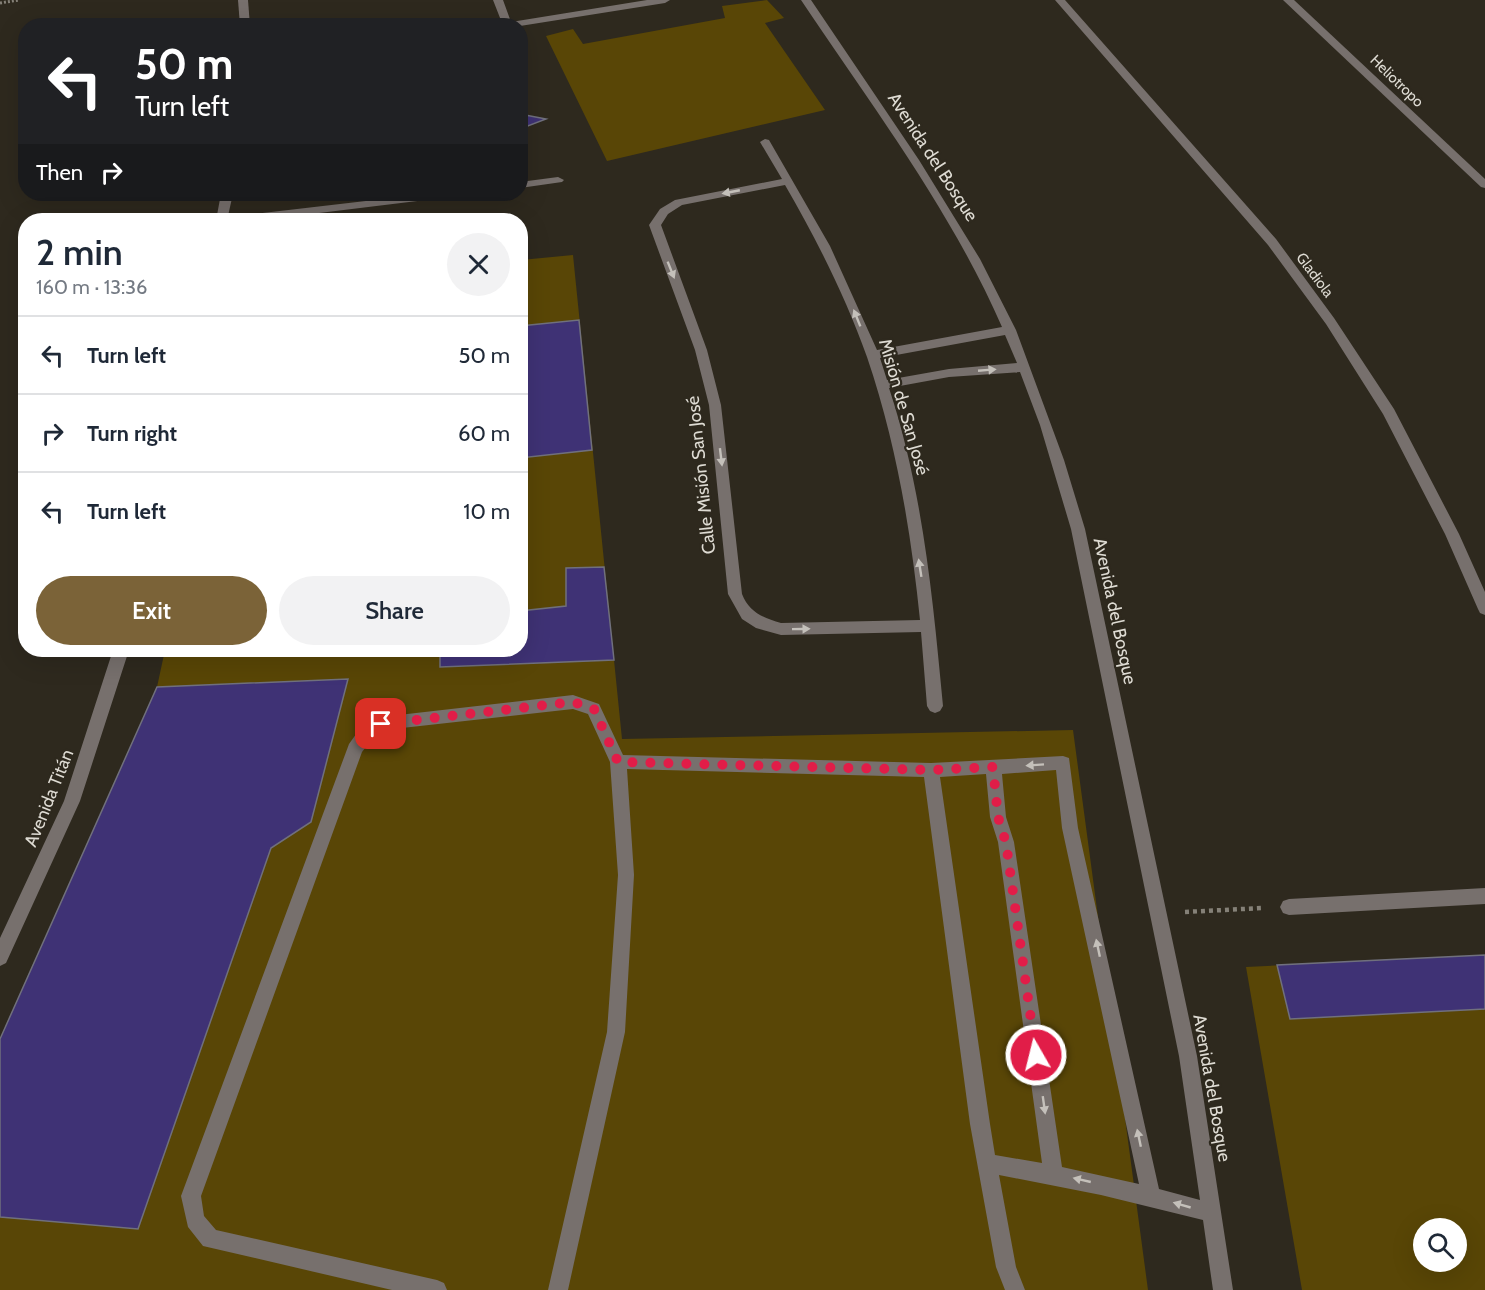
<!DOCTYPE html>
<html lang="en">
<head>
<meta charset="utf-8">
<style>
	body { margin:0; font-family:Cabin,sans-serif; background:#f2f2f3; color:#1f2937; height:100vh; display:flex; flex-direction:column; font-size:22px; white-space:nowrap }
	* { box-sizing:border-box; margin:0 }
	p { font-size:20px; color:#747a83 }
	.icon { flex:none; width:33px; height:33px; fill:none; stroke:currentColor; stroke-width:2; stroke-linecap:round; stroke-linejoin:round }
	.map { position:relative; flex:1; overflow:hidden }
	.sheet { position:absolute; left:18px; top:213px; width:510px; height:444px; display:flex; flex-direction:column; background:#fff; border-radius:24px; box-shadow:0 6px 24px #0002 }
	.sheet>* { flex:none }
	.banner { position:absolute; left:18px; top:18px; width:510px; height:183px; border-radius:24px; box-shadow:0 6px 24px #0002; background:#202124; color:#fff; overflow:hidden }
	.buttons { position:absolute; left:1413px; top:1218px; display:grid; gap:12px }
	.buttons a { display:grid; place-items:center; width:54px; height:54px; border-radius:50%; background:#fff; box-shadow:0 6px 24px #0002; font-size:30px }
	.pin { position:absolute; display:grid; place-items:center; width:51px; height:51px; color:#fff; margin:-26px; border-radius:12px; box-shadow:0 3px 9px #0006 }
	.me { position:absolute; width:66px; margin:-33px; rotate:352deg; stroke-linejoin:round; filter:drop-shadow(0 0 4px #0008) }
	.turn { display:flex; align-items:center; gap:21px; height:126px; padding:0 18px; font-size:27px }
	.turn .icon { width:78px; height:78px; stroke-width:2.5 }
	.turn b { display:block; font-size:42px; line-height:51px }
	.then { display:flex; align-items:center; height:57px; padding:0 18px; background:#0003; gap:12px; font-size:22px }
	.round { display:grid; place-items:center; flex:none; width:63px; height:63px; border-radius:32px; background:#f2f2f3 }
	.summary { display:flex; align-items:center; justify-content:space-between; height:102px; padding:0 18px }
	h1 { font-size:36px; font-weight:600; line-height:45px }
	.action { display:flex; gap:12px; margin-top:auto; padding:12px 18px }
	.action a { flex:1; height:69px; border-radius:36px; background:#7b6338; color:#fff; font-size:24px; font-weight:600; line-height:69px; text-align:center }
	.action a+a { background:#f2f2f3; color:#1f2937 }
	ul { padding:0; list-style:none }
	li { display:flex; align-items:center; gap:18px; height:78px; padding:0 18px; border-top:2px solid #e0e1e3 }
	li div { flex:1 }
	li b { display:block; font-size:22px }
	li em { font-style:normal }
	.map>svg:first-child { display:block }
	.green { fill:#594606; fill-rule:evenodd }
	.building { fill:#3f3275; stroke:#70707d; stroke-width:1.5 }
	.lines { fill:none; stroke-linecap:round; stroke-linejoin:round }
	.path-far1 { stroke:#858178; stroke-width:3; stroke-dasharray:2 2; stroke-linecap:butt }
	.path { stroke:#858178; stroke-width:4.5; stroke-dasharray:4 4; stroke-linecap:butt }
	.minor { fill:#77706d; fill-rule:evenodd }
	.oneway { fill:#c4c0ba }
	.route { stroke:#e11d48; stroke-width:10; stroke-dasharray:0 18 }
	.labels { text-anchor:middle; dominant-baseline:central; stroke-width:4.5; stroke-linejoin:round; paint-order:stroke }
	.far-street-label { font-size:15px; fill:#dedbd3; stroke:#2e291e }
	.street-label { font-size:18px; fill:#dedbd3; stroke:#2e291e }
</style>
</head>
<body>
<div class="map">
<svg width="1485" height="1290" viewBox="0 0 1485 1290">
	<rect width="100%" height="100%" fill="#2e291e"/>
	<g class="green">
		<path d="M767,0L784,18L765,23L825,110L607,161L546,36L573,29L583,44L725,18L722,6Z"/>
		<path d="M573,255L622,739L1073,730L1148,1290H0V1039L157,687L165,650H520L521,260Z"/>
		<path d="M1485,955V1290H1302L1246,967ZM1424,1228H1456V1262H1424Z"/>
	</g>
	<g class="building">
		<path d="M520,114L546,119L520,129Z"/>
		<path d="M579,320L592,450L520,458V326Z"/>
		<path d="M604,567L614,660L440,667V650H520V611L566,606V568Z"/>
		<path d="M348,679L311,822L271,848L138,1229L0,1217V1039L157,687Z"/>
		<path d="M1485,955V1009L1290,1019L1277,965Z"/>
	</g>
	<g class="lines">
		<path class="path-far1" d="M0,3L19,0"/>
		<path class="path" d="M1185,912L1262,908"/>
		<g class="minor">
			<path d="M238,0H248L250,26H240Z"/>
			<path d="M493,0H503L511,22L647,0H670L665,3L520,26H498L502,23Z"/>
			<path d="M801,0H811L919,160L980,259L1016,330L1064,460L1085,529L1197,1056L1233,1290H1213L1203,1220L1101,1195L999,1175L1016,1267L1025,1290H1005L996,1267L970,1124L924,777L627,769L634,875L625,1032L568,1290H548L607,1032L618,875L610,762L588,714L573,709L384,730L371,740L362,752L201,1196L204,1216L216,1230L437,1280L444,1283L447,1290H392L203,1246L188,1227L181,1196L349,744L359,730L381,717L573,695L599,704L623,755L931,763L1063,756L1069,758L1078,828L1159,1189L1200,1200L1179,1056L1071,529L1040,425L1020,372L949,377L889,388C923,491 933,600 943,706L940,711L935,713L930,711L927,706L921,632L781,635L756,628L742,619L728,594L709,405L695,350L649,225L660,209L675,200L782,179L760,142L765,139L769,140L830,246L877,350L1002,327C951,210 872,106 801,0ZM785,185C817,240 846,298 867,357C896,442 911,531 920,620L781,623C763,618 749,612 742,594L721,405L707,350L661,225L668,214L682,205ZM1005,335L1017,363L949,369L887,380L880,358ZM1056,770L1062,828L1139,1184L1062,1167L1014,842L1006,817L1002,774ZM986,774L990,817L998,842L1042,1163L995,1155L990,1124L940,777Z"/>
			<path d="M1055,0H1065L1276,239L1334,318L1394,409L1459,534L1485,592V615L1480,613L1478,609L1445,534L1383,414L1326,324L1268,245Z"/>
			<path d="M1283,0H1294L1485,179V188L1481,187Z"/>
			<path d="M558,177L564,180L562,182L520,188V182Z"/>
			<path d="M221,194H233L227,220H216Z"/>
			<path d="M426,194H456L450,197L262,220H231L237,216Z"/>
			<path d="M113,650H129L80,801L6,963L0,966V938L64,801Z"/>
			<path d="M1485,888V904L1289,915L1283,913L1280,907L1283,901L1289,899Z"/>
		</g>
	</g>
	<defs><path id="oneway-solid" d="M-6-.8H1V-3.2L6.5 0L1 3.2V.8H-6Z" transform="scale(1.5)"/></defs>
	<g class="oneway">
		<use href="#oneway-solid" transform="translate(731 192) rotate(169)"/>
		<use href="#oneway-solid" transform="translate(671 270) rotate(68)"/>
		<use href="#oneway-solid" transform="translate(857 318) rotate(-112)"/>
		<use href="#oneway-solid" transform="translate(987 370) rotate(-5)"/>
		<use href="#oneway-solid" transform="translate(721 457) rotate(83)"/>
		<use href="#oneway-solid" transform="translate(920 568) rotate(-99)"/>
		<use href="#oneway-solid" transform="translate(801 629) rotate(-1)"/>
		<use href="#oneway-solid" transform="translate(1035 765) rotate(176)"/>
		<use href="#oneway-solid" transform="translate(1098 948) rotate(-102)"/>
		<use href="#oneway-solid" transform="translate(1044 1105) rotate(82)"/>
		<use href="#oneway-solid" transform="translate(1139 1138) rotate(-102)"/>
		<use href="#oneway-solid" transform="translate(1082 1180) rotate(-167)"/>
		<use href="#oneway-solid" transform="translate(1182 1205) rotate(-164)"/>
	</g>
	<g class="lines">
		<path class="route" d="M381,724L573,702L594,709L618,762L931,770L993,767L998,817L1006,843L1036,1055"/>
	</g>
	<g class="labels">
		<g class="far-street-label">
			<text transform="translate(1397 81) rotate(44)">Heliotropo</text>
			<text transform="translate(1315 275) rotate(53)">Gladiola</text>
		</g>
		<g class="street-label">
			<text transform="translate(933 157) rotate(57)">Avenida del Bosque</text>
			<text transform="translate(904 407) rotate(74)">Misión de San José</text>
			<text transform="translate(701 475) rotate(-96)">Calle Misión San José</text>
			<text transform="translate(1115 611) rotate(78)">Avenida del Bosque</text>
			<text transform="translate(49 798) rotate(-68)">Avenida Titán</text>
			<text transform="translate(1212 1088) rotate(80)">Avenida del Bosque</text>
		</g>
	</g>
</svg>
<div class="buttons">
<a><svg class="icon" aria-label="search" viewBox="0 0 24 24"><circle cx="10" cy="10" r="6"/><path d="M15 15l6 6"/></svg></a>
</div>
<div class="pin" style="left:381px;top:724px;background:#d93025"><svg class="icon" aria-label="arrive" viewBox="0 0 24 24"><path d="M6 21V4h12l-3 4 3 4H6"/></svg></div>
<svg class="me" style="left:1036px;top:1055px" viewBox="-20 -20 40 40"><circle r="17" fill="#e11d48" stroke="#fff" stroke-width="3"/><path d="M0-11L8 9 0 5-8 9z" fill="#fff"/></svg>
<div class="banner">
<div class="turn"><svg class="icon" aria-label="left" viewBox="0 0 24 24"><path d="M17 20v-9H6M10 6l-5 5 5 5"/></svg><div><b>50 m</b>Turn left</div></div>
<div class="then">Then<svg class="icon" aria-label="right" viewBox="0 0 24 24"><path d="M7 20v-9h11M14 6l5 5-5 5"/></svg></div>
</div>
<section class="sheet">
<div class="summary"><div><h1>2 min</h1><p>160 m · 13:36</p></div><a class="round"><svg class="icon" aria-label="close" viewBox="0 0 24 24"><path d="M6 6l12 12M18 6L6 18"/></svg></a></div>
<ul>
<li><svg class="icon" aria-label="left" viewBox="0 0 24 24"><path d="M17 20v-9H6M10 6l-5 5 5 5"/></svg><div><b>Turn left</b></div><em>50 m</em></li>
<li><svg class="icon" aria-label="right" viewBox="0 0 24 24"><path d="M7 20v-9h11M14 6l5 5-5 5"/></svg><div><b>Turn right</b></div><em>60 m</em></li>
<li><svg class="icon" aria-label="left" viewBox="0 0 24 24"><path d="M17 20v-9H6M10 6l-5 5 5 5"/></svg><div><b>Turn left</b></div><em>10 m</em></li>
</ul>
<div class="action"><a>Exit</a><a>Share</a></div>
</section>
</div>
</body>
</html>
